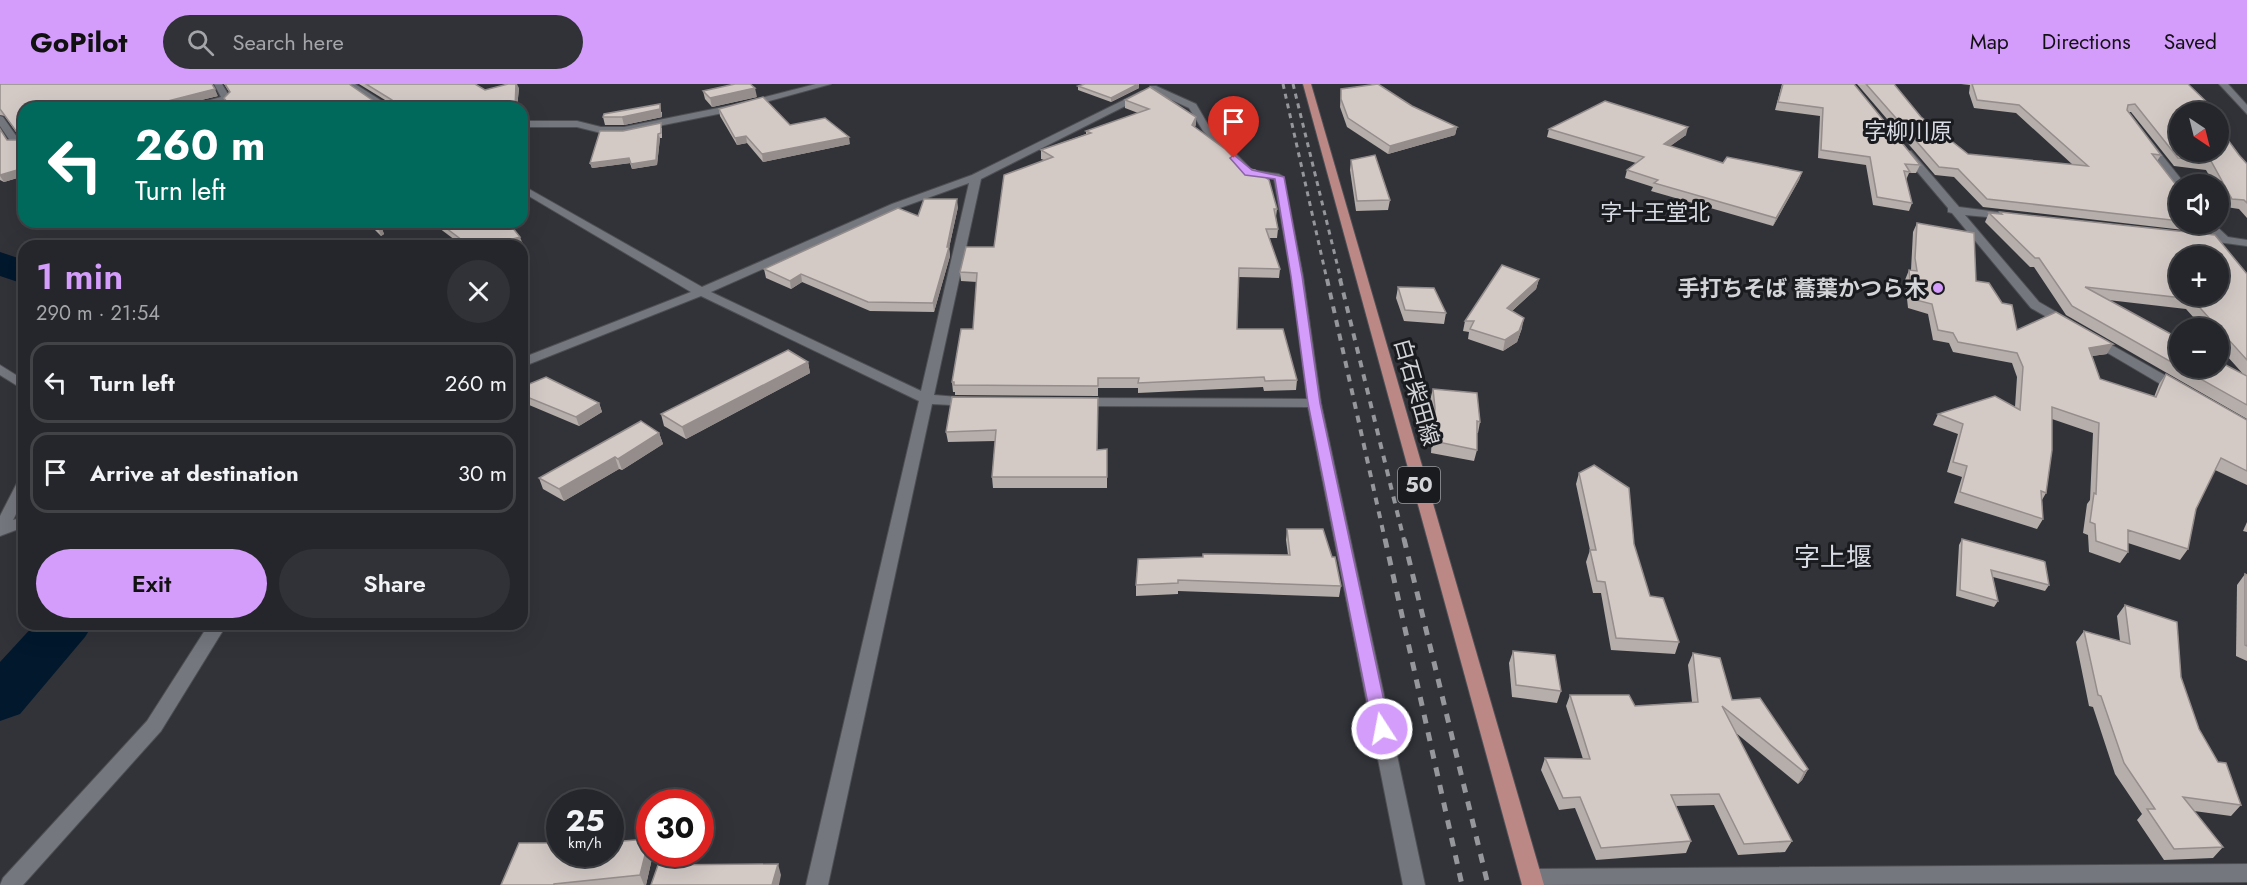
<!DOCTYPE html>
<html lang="en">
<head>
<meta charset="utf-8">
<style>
	body { margin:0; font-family:Jost,"Noto Sans JP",sans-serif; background:#313237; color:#f1f3f6; height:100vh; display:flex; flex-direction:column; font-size:22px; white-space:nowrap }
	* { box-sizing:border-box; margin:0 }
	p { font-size:20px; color:#a3a5a9 }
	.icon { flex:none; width:33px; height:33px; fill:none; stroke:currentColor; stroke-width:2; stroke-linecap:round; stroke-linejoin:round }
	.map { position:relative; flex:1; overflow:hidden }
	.side { position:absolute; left:18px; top:156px; width:510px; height:390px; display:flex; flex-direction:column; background:#25262b; border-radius:18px; box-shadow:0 6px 24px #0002,0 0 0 2px #424347 }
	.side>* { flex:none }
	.top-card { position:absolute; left:18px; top:18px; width:510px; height:126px; border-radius:18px; box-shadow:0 6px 24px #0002,0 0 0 2px #424347; background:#00695c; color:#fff; overflow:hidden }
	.needle { width:39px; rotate:145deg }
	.fabs { position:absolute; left:2169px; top:18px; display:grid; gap:12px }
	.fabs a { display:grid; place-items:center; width:60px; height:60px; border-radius:50%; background:#25262b; box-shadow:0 6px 24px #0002,0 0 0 2px #424347; font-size:30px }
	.speed { position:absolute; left:546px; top:705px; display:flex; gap:12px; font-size:30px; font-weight:700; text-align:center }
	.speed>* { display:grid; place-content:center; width:78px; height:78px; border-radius:50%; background:#25262b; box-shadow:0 6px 24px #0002,0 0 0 2px #424347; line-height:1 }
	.speed small { font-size:15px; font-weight:400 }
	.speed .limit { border:9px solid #d22; background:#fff; color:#111 }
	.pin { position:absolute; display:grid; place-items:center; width:51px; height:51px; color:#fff; margin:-62px -26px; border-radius:50% 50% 50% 0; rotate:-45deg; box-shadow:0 0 6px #0007 }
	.pin .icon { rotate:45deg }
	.me { position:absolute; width:66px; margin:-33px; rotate:349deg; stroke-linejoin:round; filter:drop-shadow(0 0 4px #0008) }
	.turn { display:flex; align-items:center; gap:21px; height:126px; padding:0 18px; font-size:27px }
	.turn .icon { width:78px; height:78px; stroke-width:2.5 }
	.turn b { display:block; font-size:42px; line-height:51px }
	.round { display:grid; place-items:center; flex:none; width:63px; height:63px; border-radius:32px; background:#313237 }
	.head { display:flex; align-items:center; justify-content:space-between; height:102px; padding:0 18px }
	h1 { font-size:36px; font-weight:600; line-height:45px; color:#d49cfb }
	.action { display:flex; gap:12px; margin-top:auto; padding:12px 18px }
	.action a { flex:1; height:69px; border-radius:36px; background:#d49cfb; color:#111; font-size:24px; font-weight:600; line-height:69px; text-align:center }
	.action a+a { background:#313237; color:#f1f3f6 }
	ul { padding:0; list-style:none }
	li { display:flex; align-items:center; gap:18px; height:81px; margin:0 12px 9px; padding:0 6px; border:3px solid #424347; border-radius:18px }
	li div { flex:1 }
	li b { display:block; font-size:22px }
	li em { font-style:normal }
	header { display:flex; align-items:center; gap:36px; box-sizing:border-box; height:84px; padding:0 30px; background:#d49cfb; color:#111 }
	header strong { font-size:28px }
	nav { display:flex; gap:33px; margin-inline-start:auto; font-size:21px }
	.search { width:420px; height:54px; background:#313237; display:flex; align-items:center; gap:15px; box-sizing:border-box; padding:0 21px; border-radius:33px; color:#a3a5a9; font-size:22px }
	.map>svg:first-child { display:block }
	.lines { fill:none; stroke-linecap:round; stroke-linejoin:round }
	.river { fill:#01182d; fill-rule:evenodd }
	.minor-casing { stroke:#4d4f54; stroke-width:2 }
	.major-casing { stroke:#4d4f54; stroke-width:2 }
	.minor { fill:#75777e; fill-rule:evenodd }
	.major { fill:#bb8886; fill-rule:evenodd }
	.rail-far2 { stroke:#95979c; stroke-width:3; stroke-dasharray:5 5; stroke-linecap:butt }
	.rail-far1 { stroke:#95979c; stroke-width:4; stroke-dasharray:7 7; stroke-linecap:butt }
	.rail { stroke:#95979c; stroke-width:5; stroke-dasharray:9 9; stroke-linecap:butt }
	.wall { fill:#b5aeaa; fill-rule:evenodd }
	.shaded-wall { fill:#948d8b }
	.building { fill:#d3cac6; stroke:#948d8b; stroke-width:1.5; fill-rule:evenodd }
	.route { fill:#d49cfb; stroke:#8a65a3; stroke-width:1.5 }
	.poi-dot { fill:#d49cfb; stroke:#1a1b1e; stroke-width:2 }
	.labels { text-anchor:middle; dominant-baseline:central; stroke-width:6; stroke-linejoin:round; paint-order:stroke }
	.shield { fill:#1a1b1e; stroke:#9b9ca0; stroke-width:1.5 }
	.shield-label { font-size:21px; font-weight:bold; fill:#d2d4d8 }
	.far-quarter-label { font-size:22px; fill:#d9dce4; stroke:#1a1b1e }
	.poi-label { font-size:22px; font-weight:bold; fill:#d2d4d8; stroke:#1a1b1e; text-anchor:end }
	.street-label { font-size:22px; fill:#d2d4d8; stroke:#1a1b1e }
	.quarter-label { font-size:26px; fill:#d9dce4; stroke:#1a1b1e }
</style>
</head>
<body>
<header>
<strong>GoPilot</strong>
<div class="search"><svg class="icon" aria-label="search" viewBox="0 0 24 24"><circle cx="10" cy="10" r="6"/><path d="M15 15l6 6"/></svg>Search here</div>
<nav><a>Map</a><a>Directions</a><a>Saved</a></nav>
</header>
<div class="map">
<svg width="2247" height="801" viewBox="0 0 2247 801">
	<rect width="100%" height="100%" fill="#313339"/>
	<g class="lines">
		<g class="river">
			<path d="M0,168L24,176V200L0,192Z"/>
			<path d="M35,540H93L85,553L20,630L0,637V578Z"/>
		</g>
		<g class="minor-casing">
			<g id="minor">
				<path d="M214,0H222L231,15L229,17L198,24H180L221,13Z"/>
				<path d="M345,0H355L393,24H382Z"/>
				<path d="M816,0H831L733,27L624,49H601L577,43H522V37H577L601,43H624L733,21Z"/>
				<path d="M2219,0H2228L2247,21V30Z"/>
				<path d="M1150,2H1156L1196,20L1210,44L1252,86L1279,90L1284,93L1303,192L1321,319L1425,801H1403L1308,323L1078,322L1071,318L1078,314L1307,315L1291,192L1274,95L1245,91L1203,47L1189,24L1150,6Z"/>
				<path d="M1142,7L1147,10L1145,12L981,95L934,311L970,314L977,318L970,322L932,320L828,801H806L919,317L701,212L522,283V274L691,208L522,108V101L702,203L892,120L972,91ZM969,99L921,307L711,208L900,124Z"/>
				<path d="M0,32L3,33L19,56L24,55V61H13L0,42Z"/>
				<path d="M2144,56H2150L2185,100L2176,103L2144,60Z"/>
				<path d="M1903,67H1911L1959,123L2013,130V134L2009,135L1965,131L2039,218L2072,237V243H2064L2031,224L1952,129L1948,128V124L1903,71Z"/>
				<path d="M2202,140H2214L2228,153L2247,156V162L2195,155V151H2213Z"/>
				<path d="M2094,251L2184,302L2186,305L2179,309L2174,308L2089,258L2088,255Z"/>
				<path d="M0,281L24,296V306L0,291Z"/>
				<path d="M24,394V414L13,436L24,433V443L0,452V432L17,399Z"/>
				<path d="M209,540H227L161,647L23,801H0L3,794L147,637Z"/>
				<path d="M2247,780V798L1525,801L1521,794L1524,787L1531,785Z"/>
			</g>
		</g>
		<g class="major-casing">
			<path id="major" d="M1303,0H1311L1544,801H1522Z"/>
		</g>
		<use href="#minor" class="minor"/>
		<use href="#major" class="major"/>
		<g class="rail-far2">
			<path d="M1283,0L1327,196"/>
			<path d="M1293,0L1341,196"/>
		</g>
		<g class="rail-far1">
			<path d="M1327,195L1385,456"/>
			<path d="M1340,195L1404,456"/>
		</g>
		<g class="rail">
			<path d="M1385,455L1462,801"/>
			<path d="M1404,455L1488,801"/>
		</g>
	</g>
	<g class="wall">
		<path d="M0,0L218,12L168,24H24V92L4,98L0,96V45L7,56H22V53L20,54L5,32L0,31Z"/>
		<path d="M224,0H349L378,20L390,19L359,0H475L485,6L519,4L517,24H230L224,14L229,8Z"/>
		<path d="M1139,0V4L1111,18L1078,6V2Z"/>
		<path d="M1782,0H1854L1920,81L1916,89H1909L1906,96L1912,119L1909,127L1873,121L1866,81L1818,74L1820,32L1775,26Z"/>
		<path d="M1857,0H1894L1921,33L1968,70L2073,81L2016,29L1974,24L1969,9L1970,1L1961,0H2188L2239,71L2247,80V134L2239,125L2226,123L2218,109V100H2214L2206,86L2174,82L2131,28H2128L2161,71L2157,77L2180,106V140H2206L2201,148L1983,123L1954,93L1935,91Z"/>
		<path d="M1341,5L1457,43L1455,51L1388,70L1347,43L1340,23Z"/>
		<path d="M703,7L757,13L712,23L705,15Z"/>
		<path d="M1125,16L1196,33L1195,43L1277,125L1276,133L1278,145L1277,154H1269L1280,185L1279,194L1238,193L1237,245L1297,296L1296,306L1264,307L1263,303L1138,309V304H1098V312L955,311V308H953L952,298L973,245L977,198L961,197L960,188L994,163L1044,76L1041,75V66L1086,50V47L1138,29L1125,24Z"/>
		<path d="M719,25L790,41L850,60L763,78L747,59L737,61L720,32Z"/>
		<path d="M662,28V33L624,41H605L603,33Z"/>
		<path d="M662,44V54H660L657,81L632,85L630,79L592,84L590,79L623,47Z"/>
		<path d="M1549,45L1686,51L1670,62L1723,79L1802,88L1799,96L1773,142L1651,107L1653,103L1625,94L1627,86L1636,79L1547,53Z"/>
		<path d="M1351,76L1390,116L1388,126L1356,127L1350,86Z"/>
		<path d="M958,123L949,164L950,172L934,228L870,227L802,198L791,205L766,194L764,185L918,132Z"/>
		<path d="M2000,128L2247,190V335L2066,231L2034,183H2030L1985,138L1989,129L1999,130ZM2108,216L2186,225L2203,244H2218V262L2244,291L2218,284H2180V255Z"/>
		<path d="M367,138H379L384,150L381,152Z"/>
		<path d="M431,138H508L523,160L515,162H463Z"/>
		<path d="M1917,139L1976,197L2017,246L2107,270L2092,272L2100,295L2154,313L2159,300L2166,290L2247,336V401L2215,386L2196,425L2188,465L2180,476L2128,459V468L2120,479L2089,468L2088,451L2083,449L2087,420L2090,416L2093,349L2052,335L2046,409L2042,416L2043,435L2037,445L1954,419L1962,393L1947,388L1958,350L1933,341L1938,330L2015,323L2017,293L2012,279L1953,268L1949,259L1933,256L1928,230L1908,224L1905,196L1909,186H1911L1913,148Z"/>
		<path d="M1539,195L1536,205L1512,227L1522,244L1517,258L1503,267L1468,255L1469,248L1463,247L1465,237Z"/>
		<path d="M1398,203L1446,229L1444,240L1404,237L1396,214Z"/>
		<path d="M808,278L810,289L686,355L664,342L661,330Z"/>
		<path d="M522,303L599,319L602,328L579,342L522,318Z"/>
		<path d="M1433,305L1480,338L1478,349H1477V366L1474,377L1431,369L1433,335L1430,316Z"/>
		<path d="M952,313L1097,366L1107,365V404H993L992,393L995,357L948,358L946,348Z"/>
		<path d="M659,349L663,360L622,386L619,385L564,417L543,405L539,394Z"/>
		<path d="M1579,389L1634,460L1650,512L1679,558L1675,570L1611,566L1601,509H1593L1586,478L1590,466L1576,400Z"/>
		<path d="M2247,438V448L2243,447Z"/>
		<path d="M1287,445L1332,473L1341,502L1339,513L1178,507V510L1136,512V501L1288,471L1286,456Z"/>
		<path d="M1962,455L2049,501L2045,507L1993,493L1998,517L1994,523L1956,512L1959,461Z"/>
		<path d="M2245,490L2247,491V577L2236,572L2237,501Z"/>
		<path d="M2125,521L2181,593L2199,645L2241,721L2231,732L2194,727L2223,763L2213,774L2164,776L2137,736L2142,730L2115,690L2093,623L2089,622L2076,558L2084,547L2120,557L2117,532Z"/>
		<path d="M1513,567L1561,607L1557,619L1512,613L1509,579Z"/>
		<path d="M1693,569L1732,616L1808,685L1802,696L1798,700L1736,649L1792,757L1785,768L1738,771L1714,721L1676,722L1691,757L1686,769L1596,776L1575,724L1559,726L1541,686L1545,674L1583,675L1566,622L1570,611L1635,622L1692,618L1688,581Z"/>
		<path d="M649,755L650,770H653L646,801H501L560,770Z"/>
	</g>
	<g class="shaded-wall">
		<path d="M516,0H517L519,4L517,24H515Z"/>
		<path d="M1139,0V4L1111,18V14Z"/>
		<path d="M755,4L757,13L712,23L710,14Z"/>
		<path d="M215,5L218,12L168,24H144V23Z"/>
		<path d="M660,20L662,33L624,41L622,33Z"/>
		<path d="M1196,33V41L1192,49V41Z"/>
		<path d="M1457,43L1455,51L1388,70L1390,62Z"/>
		<path d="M1688,43L1686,51L1662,68L1664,60Z"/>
		<path d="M658,50L660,54L657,81L632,85L631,80Z"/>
		<path d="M746,52L747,59L737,61L735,54Z"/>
		<path d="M849,53L850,60L763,78L762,70Z"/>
		<path d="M629,74L631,79L592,84L590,79Z"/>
		<path d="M24,84V92L4,98L0,92V91Z"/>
		<path d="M1802,88L1799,96L1773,142L1776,134Z"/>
		<path d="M957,115L958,123L949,164L950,172L934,228L933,219L947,163Z"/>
		<path d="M381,142L384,150L381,152L378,144Z"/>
		<path d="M520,153L523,160L515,162H486Z"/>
		<path d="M801,190L802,198L791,205L790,197Z"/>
		<path d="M1539,195L1536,205L1504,234L1507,224Z"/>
		<path d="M1524,234L1522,244L1517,258L1503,267L1505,256Z"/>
		<path d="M2113,260L2107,270L2084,273L2089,264Z"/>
		<path d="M808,278L810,289L686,355L682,343Z"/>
		<path d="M599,319L602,328L579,342L576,333Z"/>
		<path d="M659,349L663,360L622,386L618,375Z"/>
		<path d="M523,366L527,376L522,379V367Z"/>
		<path d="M615,373L619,385L564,417L559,405Z"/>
		<path d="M1808,685L1802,696L1798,700L1804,688Z"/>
		<path d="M649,755L650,770H653L646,801H644L640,791Z"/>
		<path d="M778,780L781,791L779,801H772Z"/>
	</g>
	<g class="building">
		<path d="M0,0H212L215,5L144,23V24H24V84L0,91V45L7,56H22V47H16L0,25Z"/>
		<path d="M225,0H349L378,20L392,19V16L366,0H475L485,6L508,0H516L515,24H231L224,14L230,8Z"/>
		<path d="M735,0H750L755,4L710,14L703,7Z"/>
		<path d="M1085,0H1138L1111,14L1078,2Z"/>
		<path d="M1378,0L1412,22L1457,43L1390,62L1348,34L1341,15V5Z"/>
		<path d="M1783,0H1854L1920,81L1905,80L1910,88L1904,87L1912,119L1877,113L1870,73L1821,66L1823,24L1778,18Z"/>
		<path d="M1866,0H1894L1921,33L1968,70L2088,82L2019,21L1977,16L1972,0H2188L2217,28H2180V68H2218V30L2221,33L2225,52L2239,71L2247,80V119L2244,116L2232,115L2211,77L2178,74L2135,20L2128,21L2127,26L2161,71L2152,70L2180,106V137L1987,115L1958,85L1939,83Z"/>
		<path d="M1150,3L1196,33L1192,41L1225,65L1244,84L1255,86L1269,96L1277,125H1274L1278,145H1266L1280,185L1239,184L1237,245H1283L1297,296L1265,297L1264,293L1138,299L1139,294H1098V302L954,301V298H952L961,245H973L977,189L960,188L966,163H994L1004,91L1053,73L1041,66L1091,49L1086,47L1149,25L1125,16Z"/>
		<path d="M763,13L790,41L825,34L849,53L762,70L746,52L735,54L719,25Z"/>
		<path d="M1605,17L1688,43L1664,60L1723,79L1727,73L1802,88L1776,134L1654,99L1658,96L1627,86L1644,73L1549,45Z"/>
		<path d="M660,20V25L622,33H603L604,30Z"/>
		<path d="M661,39V49L658,50L656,76L631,80L629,74L590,79L600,47H623Z"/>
		<path d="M1375,71L1390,116L1357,117L1351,76Z"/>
		<path d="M924,115H957L947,163H949L933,219L868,218L801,190L790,197L764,185L898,124L918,132Z"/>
		<path d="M2000,128L2215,151L2247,190V276L2192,215L2085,203L2180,255V283L2072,222L2039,174H2035L1989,129L2002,130ZM2180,172H2218V212H2180Z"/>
		<path d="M372,138H379L381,142L378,144Z"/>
		<path d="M438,138H508L520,153L486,162H470Z"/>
		<path d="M1917,139L1974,149L1976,197L1989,199L2002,219L2012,221L2017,246L2056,228L2113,260L2089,264L2100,295L2156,313L2166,290L2247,336V387L2221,374L2196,425L2188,465L2128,446V468L2096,457L2095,440L2090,438L2094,409L2096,410L2099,339L2052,323V366L2046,409L2041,407L2043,435L1960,408L1967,382L1953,378L1963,340L1938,330L1995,312L2020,326L2023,283L2017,269L1958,258L1953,249L1938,246L1932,220L1912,215L1909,186L1917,187L1915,174Z"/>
		<path d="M1502,181L1539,195L1507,224L1524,234L1519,247L1505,256L1470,245L1474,237H1465Z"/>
		<path d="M1398,203L1434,204L1446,229L1405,226Z"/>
		<path d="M788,266L808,278L682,343L661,330Z"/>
		<path d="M2218,277L2247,292V321L2181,284H2218Z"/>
		<path d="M546,293L599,319L576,333L522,311V303Z"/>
		<path d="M1433,305L1477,309L1480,338L1477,337V366L1433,357L1435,324Z"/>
		<path d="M952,313L1098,314L1097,366L1107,365V393H992L996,346L946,348Z"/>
		<path d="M641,337L659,349L618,375L615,373L559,405L539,394Z"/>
		<path d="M1594,381L1629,404L1634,460L1650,512L1663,514L1679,558L1616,554L1605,498L1597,497L1590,466H1596L1579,389Z"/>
		<path d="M1287,445H1323L1332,473H1335L1341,502L1178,496V499L1136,501L1138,475L1203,473V470L1290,471Z"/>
		<path d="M1962,455L2043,477L2045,478L2049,501L1991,486L1998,517L1960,506Z"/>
		<path d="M2245,490L2247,491V562L2245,561Z"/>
		<path d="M2125,521L2177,538L2181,593L2199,645L2218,678L2226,679L2241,721L2183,713L2223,763L2174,765L2147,725H2155L2124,679L2101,612L2098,611L2084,547L2130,560Z"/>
		<path d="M1513,567L1555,571L1561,607L1516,601Z"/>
		<path d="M1693,569L1720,574L1732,616L1760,614L1808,685L1804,688L1722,622L1792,757L1744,760L1719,710L1671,711L1691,757L1601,764L1580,713L1563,714L1545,674L1590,675L1570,611H1629L1635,622L1698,618Z"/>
		<path d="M649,755L640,791L554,800V801H501L519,759H560V770H610V758Z"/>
		<path d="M778,780L772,801H651L658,781Z"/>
	</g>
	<path class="route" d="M1234,71L1252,86L1284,93L1302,192L1320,319L1390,645L1388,650H1376L1373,645L1308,319L1291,192L1275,95L1245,91L1230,74Z"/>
	<circle class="poi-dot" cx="1938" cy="204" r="6"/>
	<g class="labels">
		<rect class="shield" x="1398" y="383" width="42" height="36" rx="4.5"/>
		<g class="shield-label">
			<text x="1419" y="401">50</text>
		</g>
		<g class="far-quarter-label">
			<text x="1908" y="47">字柳川原</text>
			<text x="1655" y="128">字十王堂北</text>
		</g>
		<g class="poi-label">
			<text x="1926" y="204">手打ちそば 蕎葉かつら木</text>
		</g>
		<g class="street-label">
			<text transform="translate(1417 308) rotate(74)">白石柴田線</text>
		</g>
		<g class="quarter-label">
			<text x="1833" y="473">字上堰</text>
		</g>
	</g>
</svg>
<div class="fabs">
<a><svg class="needle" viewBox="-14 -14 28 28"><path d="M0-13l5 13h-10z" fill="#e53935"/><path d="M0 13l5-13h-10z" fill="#a3a5a9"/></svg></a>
<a><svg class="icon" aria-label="sound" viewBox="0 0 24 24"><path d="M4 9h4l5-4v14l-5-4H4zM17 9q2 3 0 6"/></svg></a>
<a>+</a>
<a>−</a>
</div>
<div class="speed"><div>25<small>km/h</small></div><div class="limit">30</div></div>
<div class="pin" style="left:1234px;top:74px;background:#d93025"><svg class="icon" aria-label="arrive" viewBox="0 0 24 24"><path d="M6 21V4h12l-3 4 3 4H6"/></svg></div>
<svg class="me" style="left:1382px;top:645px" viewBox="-20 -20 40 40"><circle r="17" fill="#d49cfb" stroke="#fff" stroke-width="3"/><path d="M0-11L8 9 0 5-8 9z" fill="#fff"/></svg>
<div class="top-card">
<div class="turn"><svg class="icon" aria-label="left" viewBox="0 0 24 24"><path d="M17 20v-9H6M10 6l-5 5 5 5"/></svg><div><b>260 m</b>Turn left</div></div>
</div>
<section class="side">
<div class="head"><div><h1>1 min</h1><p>290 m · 21:54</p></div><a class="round"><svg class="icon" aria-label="close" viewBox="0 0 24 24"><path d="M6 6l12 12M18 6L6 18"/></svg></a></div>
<ul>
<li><svg class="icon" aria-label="left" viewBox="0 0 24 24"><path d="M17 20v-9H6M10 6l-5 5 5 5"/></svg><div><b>Turn left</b></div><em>260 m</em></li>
<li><svg class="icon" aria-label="arrive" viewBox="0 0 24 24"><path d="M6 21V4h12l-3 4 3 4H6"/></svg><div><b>Arrive at destination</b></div><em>30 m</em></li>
</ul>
<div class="action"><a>Exit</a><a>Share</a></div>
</section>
</div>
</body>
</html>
